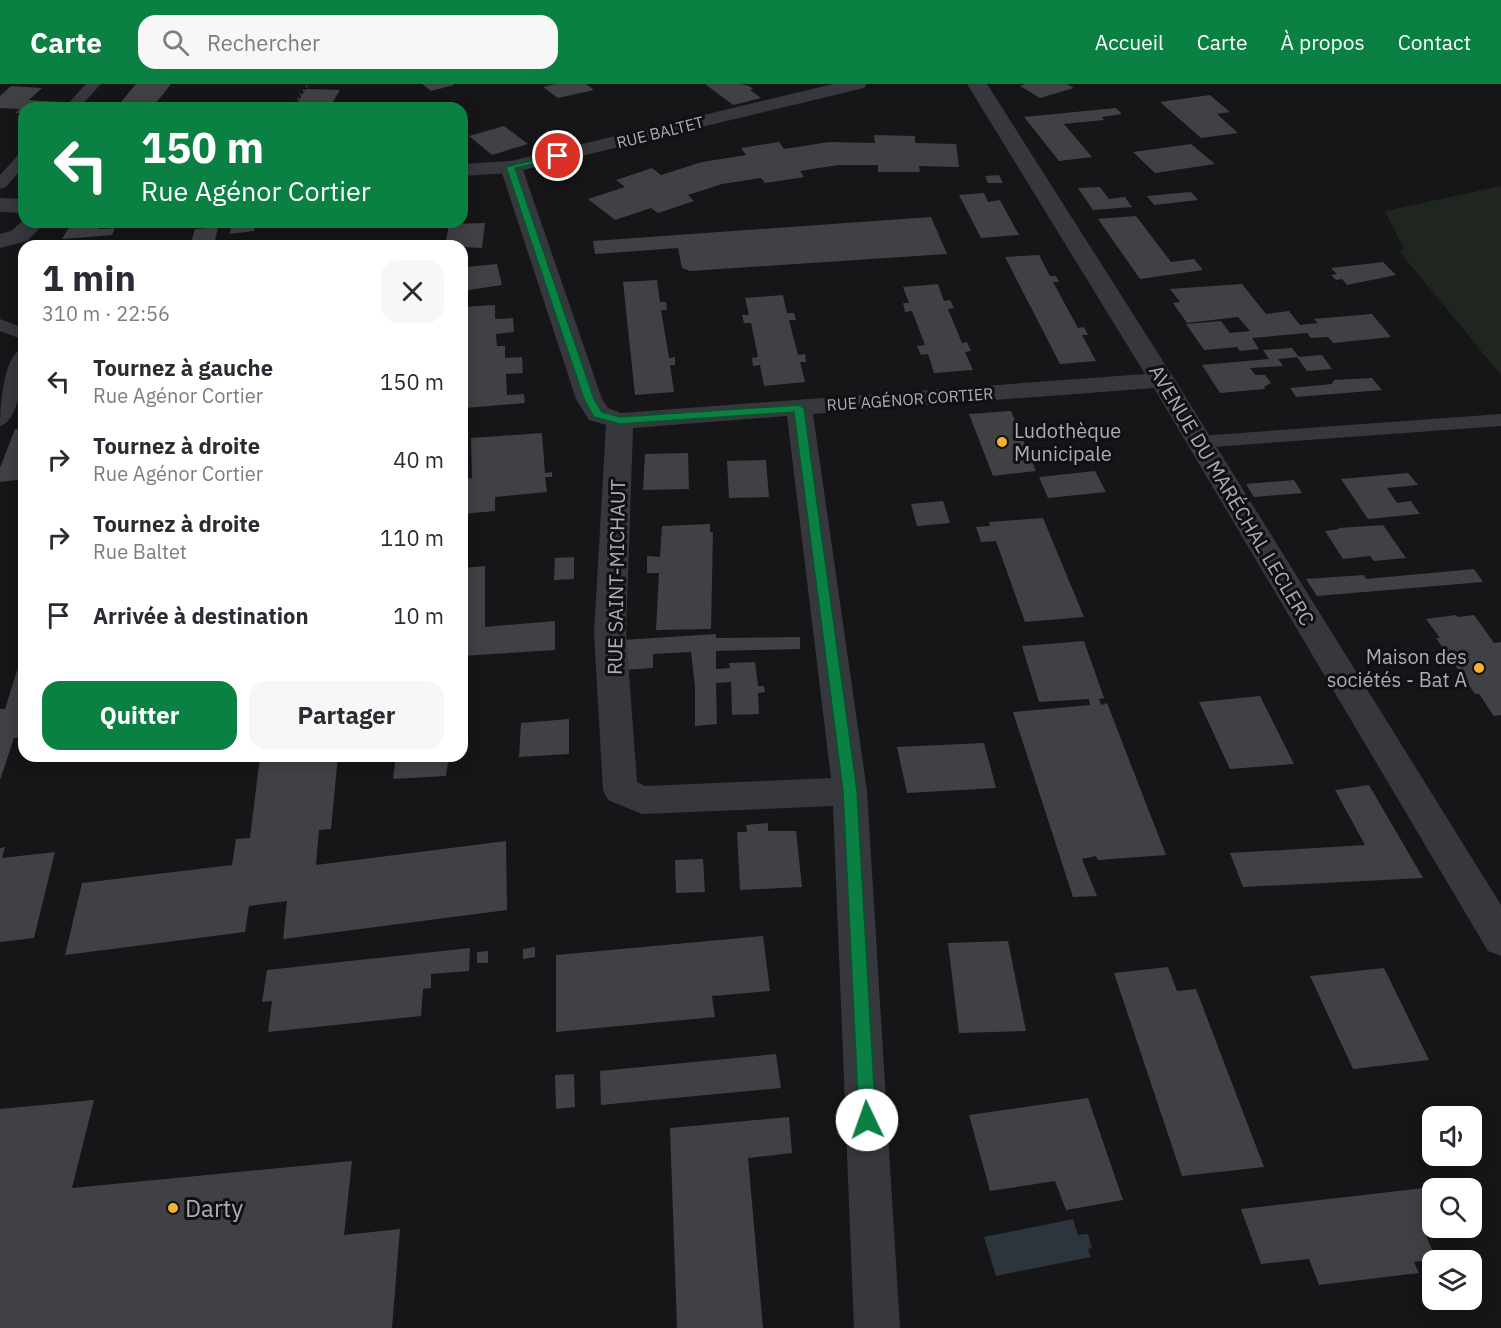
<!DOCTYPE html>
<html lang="fr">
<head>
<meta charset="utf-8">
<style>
	body { margin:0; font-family:"IBM Plex Sans",sans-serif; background:#f7f7f7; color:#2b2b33; height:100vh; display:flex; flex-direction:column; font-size:22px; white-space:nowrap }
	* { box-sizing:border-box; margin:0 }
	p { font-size:20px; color:#7c7c81 }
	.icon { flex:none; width:33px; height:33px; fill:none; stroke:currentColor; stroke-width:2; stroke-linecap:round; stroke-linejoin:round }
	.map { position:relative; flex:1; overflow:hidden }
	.sheet { position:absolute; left:18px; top:156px; width:450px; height:522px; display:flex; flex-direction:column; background:#fff; border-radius:18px; box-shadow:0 3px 15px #0003 }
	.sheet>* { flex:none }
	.top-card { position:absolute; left:18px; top:18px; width:450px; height:126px; border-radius:18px; box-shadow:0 3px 15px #0003; background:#0b8043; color:#fff; overflow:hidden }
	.tools { position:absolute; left:1422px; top:1022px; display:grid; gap:12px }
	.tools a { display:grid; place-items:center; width:60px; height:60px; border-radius:12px; background:#fff; box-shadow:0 3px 15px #0003; font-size:30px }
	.pin { position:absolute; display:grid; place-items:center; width:51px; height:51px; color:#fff; margin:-26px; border:3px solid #fff; border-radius:50%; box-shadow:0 2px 6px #0007 }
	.me { position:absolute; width:66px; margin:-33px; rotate:357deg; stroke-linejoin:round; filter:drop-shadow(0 0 4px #0008) }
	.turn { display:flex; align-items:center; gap:21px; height:126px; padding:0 24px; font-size:27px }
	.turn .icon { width:78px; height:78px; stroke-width:2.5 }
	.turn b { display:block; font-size:42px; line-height:51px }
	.round { display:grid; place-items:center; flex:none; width:63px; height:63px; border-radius:18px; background:#f7f7f7 }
	.summary { display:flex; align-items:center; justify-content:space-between; height:102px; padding:0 24px }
	h1 { font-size:36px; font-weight:700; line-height:45px }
	.action { display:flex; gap:12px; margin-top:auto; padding:12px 24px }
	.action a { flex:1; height:69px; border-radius:18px; background:#0b8043; color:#fff; font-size:24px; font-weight:700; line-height:69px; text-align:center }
	.action a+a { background:#f7f7f7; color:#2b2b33 }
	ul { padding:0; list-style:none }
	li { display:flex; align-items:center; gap:18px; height:78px; padding:0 24px }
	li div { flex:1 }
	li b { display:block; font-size:22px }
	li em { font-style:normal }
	header { display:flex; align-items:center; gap:36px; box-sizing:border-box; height:84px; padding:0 30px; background:#0b8043; color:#fff }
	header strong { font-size:28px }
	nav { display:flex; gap:33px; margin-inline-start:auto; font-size:21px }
	.search { width:420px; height:54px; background:#f7f7f7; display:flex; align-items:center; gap:15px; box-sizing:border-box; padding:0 21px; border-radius:18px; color:#7c7c81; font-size:22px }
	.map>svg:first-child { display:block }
	.green { fill:#1e261f }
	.water { fill:#2c353c }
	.building { fill:#404145 }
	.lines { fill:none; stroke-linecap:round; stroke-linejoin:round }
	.path { stroke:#3d3f44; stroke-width:2; stroke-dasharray:2 3; stroke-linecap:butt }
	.service { fill:#37383d; fill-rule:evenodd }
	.minor { fill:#37383d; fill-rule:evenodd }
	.tertiary { fill:#37383d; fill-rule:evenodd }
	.route { fill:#0b8043; stroke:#07532c; stroke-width:1.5 }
	.poi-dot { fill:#f2b134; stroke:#111113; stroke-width:2 }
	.labels { text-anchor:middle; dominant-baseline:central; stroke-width:6; stroke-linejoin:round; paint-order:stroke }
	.far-street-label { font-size:16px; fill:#a8adb8; stroke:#111113 }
	.poi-label { font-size:20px; fill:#a8adb8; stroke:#111113; text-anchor:start }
	.street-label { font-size:20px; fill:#a8adb8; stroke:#111113 }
	.near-poi-label { font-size:24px; fill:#a8adb8; stroke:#111113; text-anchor:start }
</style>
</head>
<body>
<header>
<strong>Carte</strong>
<div class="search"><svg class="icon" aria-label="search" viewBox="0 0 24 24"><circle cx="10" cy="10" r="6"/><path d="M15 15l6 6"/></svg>Rechercher</div>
<nav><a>Accueil</a><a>Carte</a><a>À propos</a><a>Contact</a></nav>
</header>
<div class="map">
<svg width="1501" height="1244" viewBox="0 0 1501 1244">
	<rect width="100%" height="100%" fill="#161618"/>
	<path class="green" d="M1501,102V291L1399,167L1404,165L1385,127Z"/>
	<path class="water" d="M1073,1135L1078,1151L1088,1150L1092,1164L1088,1165L1091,1173L996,1192L984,1153Z"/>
	<g class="building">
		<path d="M136,0H171L152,24H116Z"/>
		<path d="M422,0H454V1L431,7Z"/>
		<path d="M555,0H586L594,6L558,14L543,3Z"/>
		<path d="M705,0H741L749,2L753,5L750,6L761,14L733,21Z"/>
		<path d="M1025,0H1067L1074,4L1040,14L1020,2Z"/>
		<path d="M11,2L42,4L29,16L62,18L56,24H24V29H15L20,25L0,24V12Z"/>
		<path d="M306,5L340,6L329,24H294Z"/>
		<path d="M1210,11L1230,28L1217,30L1238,49L1201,54L1160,18Z"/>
		<path d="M1116,24L1122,30L1102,33L1104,36L1064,40L1092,73L1059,77L1024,33Z"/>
		<path d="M504,42L528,60L492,71L469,52Z"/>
		<path d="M874,51L915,52V59L956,60L959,83L919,82L920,88H878V81H838L800,87L804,93L792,95L765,99L761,94L722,100L688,111L694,117L658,129L651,124L615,136L588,115L625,103L616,96L652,84L661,91L702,78L746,71L741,64L779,58L784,65L829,58L875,59Z"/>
		<path d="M1191,60L1215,80L1155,89L1133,68Z"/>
		<path d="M999,91L1003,99H988L985,92Z"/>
		<path d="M1100,103L1109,115L1125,113L1132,123L1093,126L1078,104Z"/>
		<path d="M1191,108L1198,116L1154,121L1147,112Z"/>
		<path d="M984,109L988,118L1000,116L1019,151L981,154L959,111Z"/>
		<path d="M1136,132L1171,178L1194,175L1203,186L1140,195L1098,135Z"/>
		<path d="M931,133L947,170L690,187L682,184L678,164L595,170L593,157Z"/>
		<path d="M72,138H102L99,145L115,144L112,151L62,155Z"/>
		<path d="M241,138H257L254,147L230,150L231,142H239Z"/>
		<path d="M485,139L482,164L445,162L449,140Z"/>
		<path d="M218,143L214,161L190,162L195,145Z"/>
		<path d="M1039,171L1050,192H1056L1059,198H1053L1078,244L1084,243L1088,251H1082L1096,277L1060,280L1005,173Z"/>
		<path d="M1383,178L1396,191L1347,201L1342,195L1336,196L1331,191L1337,190L1331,184Z"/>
		<path d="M497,180L502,201L462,207V196L468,195L467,183Z"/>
		<path d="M657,196L660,218H666L667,226H661L669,274L675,273V281H670L674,308L635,311L623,198Z"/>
		<path d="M938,200L944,217L950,216L954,224L948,225L962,259L967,258L971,267L965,268L973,286L934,289L928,270L921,271L917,262L925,261L912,227L905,228L903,219H909L903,203Z"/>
		<path d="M1242,200L1266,230L1289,227L1300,241L1318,239L1314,235L1372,230L1391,253L1333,259L1328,253L1311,254L1307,249L1252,254L1259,265L1240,267L1237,263L1204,266L1186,240L1221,237L1230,249L1250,247L1238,233L1187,239L1173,219L1180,218L1170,205Z"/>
		<path d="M783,211L787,229H794L796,236H789L798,271L805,270L806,278H800L805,298L764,302L760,281L753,282L752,274L758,273L751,239H744L742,231H749L745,214Z"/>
		<path d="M495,221V235L513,234L514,248L496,250L497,262H505V274L522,273L523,289L506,290L507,311L524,310L525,319L465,324L462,223Z"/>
		<path d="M1292,264L1299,273L1278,275L1283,282L1250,284L1255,291H1265L1271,299L1264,303L1265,305L1220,309L1202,281L1269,275L1263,266Z"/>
		<path d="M1322,271L1332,285L1307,287L1297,273Z"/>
		<path d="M1372,294L1382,306L1296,313L1290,304L1332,300L1334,296Z"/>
		<path d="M1011,327L1036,387L993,392L969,330Z"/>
		<path d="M24,344V395L0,398V384L15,345Z"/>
		<path d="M542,349L545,389L552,388V393H545L547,408L495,413V427L462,430V395L472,394L471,354Z"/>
		<path d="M688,369L689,405L643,406L645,370Z"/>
		<path d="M766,376L769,413L729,414L727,377Z"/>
		<path d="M1095,387L1106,408L1048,414L1039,393Z"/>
		<path d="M1408,389L1418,401L1387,404L1397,419L1411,417L1420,430L1368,435L1341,395Z"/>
		<path d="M1294,396L1302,409L1254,413L1246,400Z"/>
		<path d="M943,417L950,439L917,442L911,420Z"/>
		<path d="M1043,434L1084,533L1025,538L996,457L981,458L976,443L990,442L989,438Z"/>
		<path d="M710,440V448H713L711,545L656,546L659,489H647V472L660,473L662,442Z"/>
		<path d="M1383,441L1406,474L1374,477L1370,472L1343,475L1325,447L1340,445L1338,444Z"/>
		<path d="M574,473V495L554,496L555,474Z"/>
		<path d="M485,482V543L555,537V566L462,572V484Z"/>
		<path d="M1474,485L1483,498L1317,512L1306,495L1364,491L1366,495Z"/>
		<path d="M1456,531L1458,533L1474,531L1494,559L1501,558V631L1494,632L1479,610H1475L1436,554H1440L1426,535Z"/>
		<path d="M716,550V554L800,553V565L716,567V585L730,584L729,579L755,578L758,602H764L765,608L758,609L759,630L732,631L731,598L716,599L717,640L695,642V603L691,568L653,570V584L624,586L623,556Z"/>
		<path d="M1084,557L1104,614L1099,615L1101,621L1107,619L1166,771L1098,776L1096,772L1082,775L1097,812L1073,813L1013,628L1090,621L1089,615L1039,618L1022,562Z"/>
		<path d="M24,565V653L14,654L0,696V625H5Z"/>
		<path d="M1260,612L1294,680L1230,685L1199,618Z"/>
		<path d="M569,635V670L519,673L521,639Z"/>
		<path d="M984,659L996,704L907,709L897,663Z"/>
		<path d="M260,672H338L331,745L319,746L316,781L506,757L507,826L283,855L287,817L249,822L245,848L65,871L82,799L232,781L236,755L250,754Z"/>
		<path d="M396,672H449L446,692L393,695Z"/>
		<path d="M1369,701L1423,794L1243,803L1230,769L1365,761L1335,706Z"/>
		<path d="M768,739V747H796L802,803L740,806L737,748H747L746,741Z"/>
		<path d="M5,763L2,774L55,768L34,854L0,858V764Z"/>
		<path d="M703,775L705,808L676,809L675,776Z"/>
		<path d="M763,852L770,907L712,912L715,933L556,948V871Z"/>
		<path d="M1008,857L1026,947L959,949L948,859Z"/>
		<path d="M535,863V873L523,875V865Z"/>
		<path d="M470,864L469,887L431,890V904L423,905L421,932L268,948L272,917L262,918L267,886Z"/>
		<path d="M488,867V879H477V868Z"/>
		<path d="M1168,883L1177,907L1196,905L1264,1083L1182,1092L1114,889Z"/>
		<path d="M1384,884L1429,976L1353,985L1310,892Z"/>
		<path d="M776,970L781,1004L601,1021L600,987Z"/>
		<path d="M574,990L575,1023L556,1025L555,991Z"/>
		<path d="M1088,1014L1123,1116L1066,1126L1055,1097L990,1107L969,1031Z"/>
		<path d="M94,1016L72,1104L352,1077L344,1151L400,1145L392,1244H0V1025Z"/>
		<path d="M789,1033L792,1069L748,1074L763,1244H677L670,1044Z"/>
		<path d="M1424,1104L1432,1122V1143H1442L1444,1147L1425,1149L1436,1175L1414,1178L1419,1189L1319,1201L1309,1175L1261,1180L1241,1125Z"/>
	</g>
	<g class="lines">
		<path class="path" d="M292,24L308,0"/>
		<g class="service">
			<path d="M86,0H101L79,24H64Z"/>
			<path d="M24,68V82L6,103L0,105V91L19,70Z"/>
			<path d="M0,235L24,244V256L0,247Z"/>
			<path d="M24,264C24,282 21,337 0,342C0,324 3,269 24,264Z"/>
			<path d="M1501,330V342L1198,364L1191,362L1188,358L1191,354L1198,352Z"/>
		</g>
		<path class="minor" d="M967,0H987L1175,296L1501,821V872L1488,867L1154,304L813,330L867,707L900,1244H854L833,722L642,730L608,716L603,706L594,549L606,341L589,336L576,315L500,83L504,79H518L522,83L602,315L608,324L621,329L1145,290ZM787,332L831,694L645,702L637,698L626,549L633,344Z"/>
		<g class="tertiary">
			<path d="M833,0H867L864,4L511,89L462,92V80L511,77Z"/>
			<path d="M0,114L24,115V129L0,128Z"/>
			<path d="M24,136L46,138L27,157L0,164V150L11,147Z"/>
		</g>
	</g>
	<path class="route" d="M558,70L561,74L515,84L594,315L602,328L620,333L799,321L804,324L857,707L876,1036L873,1042L867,1045L861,1042L859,1036L843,707L794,328L620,340L594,333L584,315L506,83Z"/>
	<g class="poi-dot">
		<circle cx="1002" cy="358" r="6"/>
		<circle cx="1479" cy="584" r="6"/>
		<circle cx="173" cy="1124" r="6"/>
	</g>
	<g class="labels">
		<g class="far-street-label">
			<text transform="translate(660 48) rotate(-14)">RUE BALTET</text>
			<text transform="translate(910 315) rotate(-4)">RUE AGÉNOR CORTIER</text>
		</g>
		<g class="poi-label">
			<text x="1014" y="346">Ludothèque<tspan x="1014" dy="23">Municipale</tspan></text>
			<text x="1467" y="572" text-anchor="end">Maison des<tspan x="1467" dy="23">sociétés - Bat A</tspan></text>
		</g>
		<g class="street-label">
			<text transform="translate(1232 411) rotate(59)">AVENUE DU MARÉCHAL LECLERC</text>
			<text transform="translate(616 493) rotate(-89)">RUE SAINT-MICHAUT</text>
		</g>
		<g class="near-poi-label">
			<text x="185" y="1124">Darty</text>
		</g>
	</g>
</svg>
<div class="tools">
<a><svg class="icon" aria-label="sound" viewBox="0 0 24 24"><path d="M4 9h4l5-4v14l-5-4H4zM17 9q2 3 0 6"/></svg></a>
<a><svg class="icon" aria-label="search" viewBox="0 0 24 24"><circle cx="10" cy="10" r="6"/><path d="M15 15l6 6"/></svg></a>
<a><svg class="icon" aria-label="layers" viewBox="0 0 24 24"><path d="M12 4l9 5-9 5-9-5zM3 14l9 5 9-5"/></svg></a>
</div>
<div class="pin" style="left:558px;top:72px;background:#d93025"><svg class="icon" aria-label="arrive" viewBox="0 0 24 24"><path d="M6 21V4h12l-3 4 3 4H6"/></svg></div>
<svg class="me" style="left:867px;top:1036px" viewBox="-20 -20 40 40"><circle r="19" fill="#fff"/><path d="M0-13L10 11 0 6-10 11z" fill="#0b8043"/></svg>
<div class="top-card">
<div class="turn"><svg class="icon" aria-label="left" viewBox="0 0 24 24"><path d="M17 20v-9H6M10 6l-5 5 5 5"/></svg><div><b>150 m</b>Rue Agénor Cortier</div></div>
</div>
<section class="sheet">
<div class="summary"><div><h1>1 min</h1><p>310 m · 22:56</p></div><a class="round"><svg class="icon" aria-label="close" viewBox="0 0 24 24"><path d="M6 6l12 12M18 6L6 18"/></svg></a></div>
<ul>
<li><svg class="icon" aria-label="left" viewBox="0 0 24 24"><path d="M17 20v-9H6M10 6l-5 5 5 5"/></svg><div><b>Tournez à gauche</b><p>Rue Agénor Cortier</p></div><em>150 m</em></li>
<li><svg class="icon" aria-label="right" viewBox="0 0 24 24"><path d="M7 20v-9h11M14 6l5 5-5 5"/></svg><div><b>Tournez à droite</b><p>Rue Agénor Cortier</p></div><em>40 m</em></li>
<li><svg class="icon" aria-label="right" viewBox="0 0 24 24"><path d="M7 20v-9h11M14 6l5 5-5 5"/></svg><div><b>Tournez à droite</b><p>Rue Baltet</p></div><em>110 m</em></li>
<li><svg class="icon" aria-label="arrive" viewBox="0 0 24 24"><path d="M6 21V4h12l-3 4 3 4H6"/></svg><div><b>Arrivée à destination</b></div><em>10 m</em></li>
</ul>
<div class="action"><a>Quitter</a><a>Partager</a></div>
</section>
</div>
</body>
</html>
